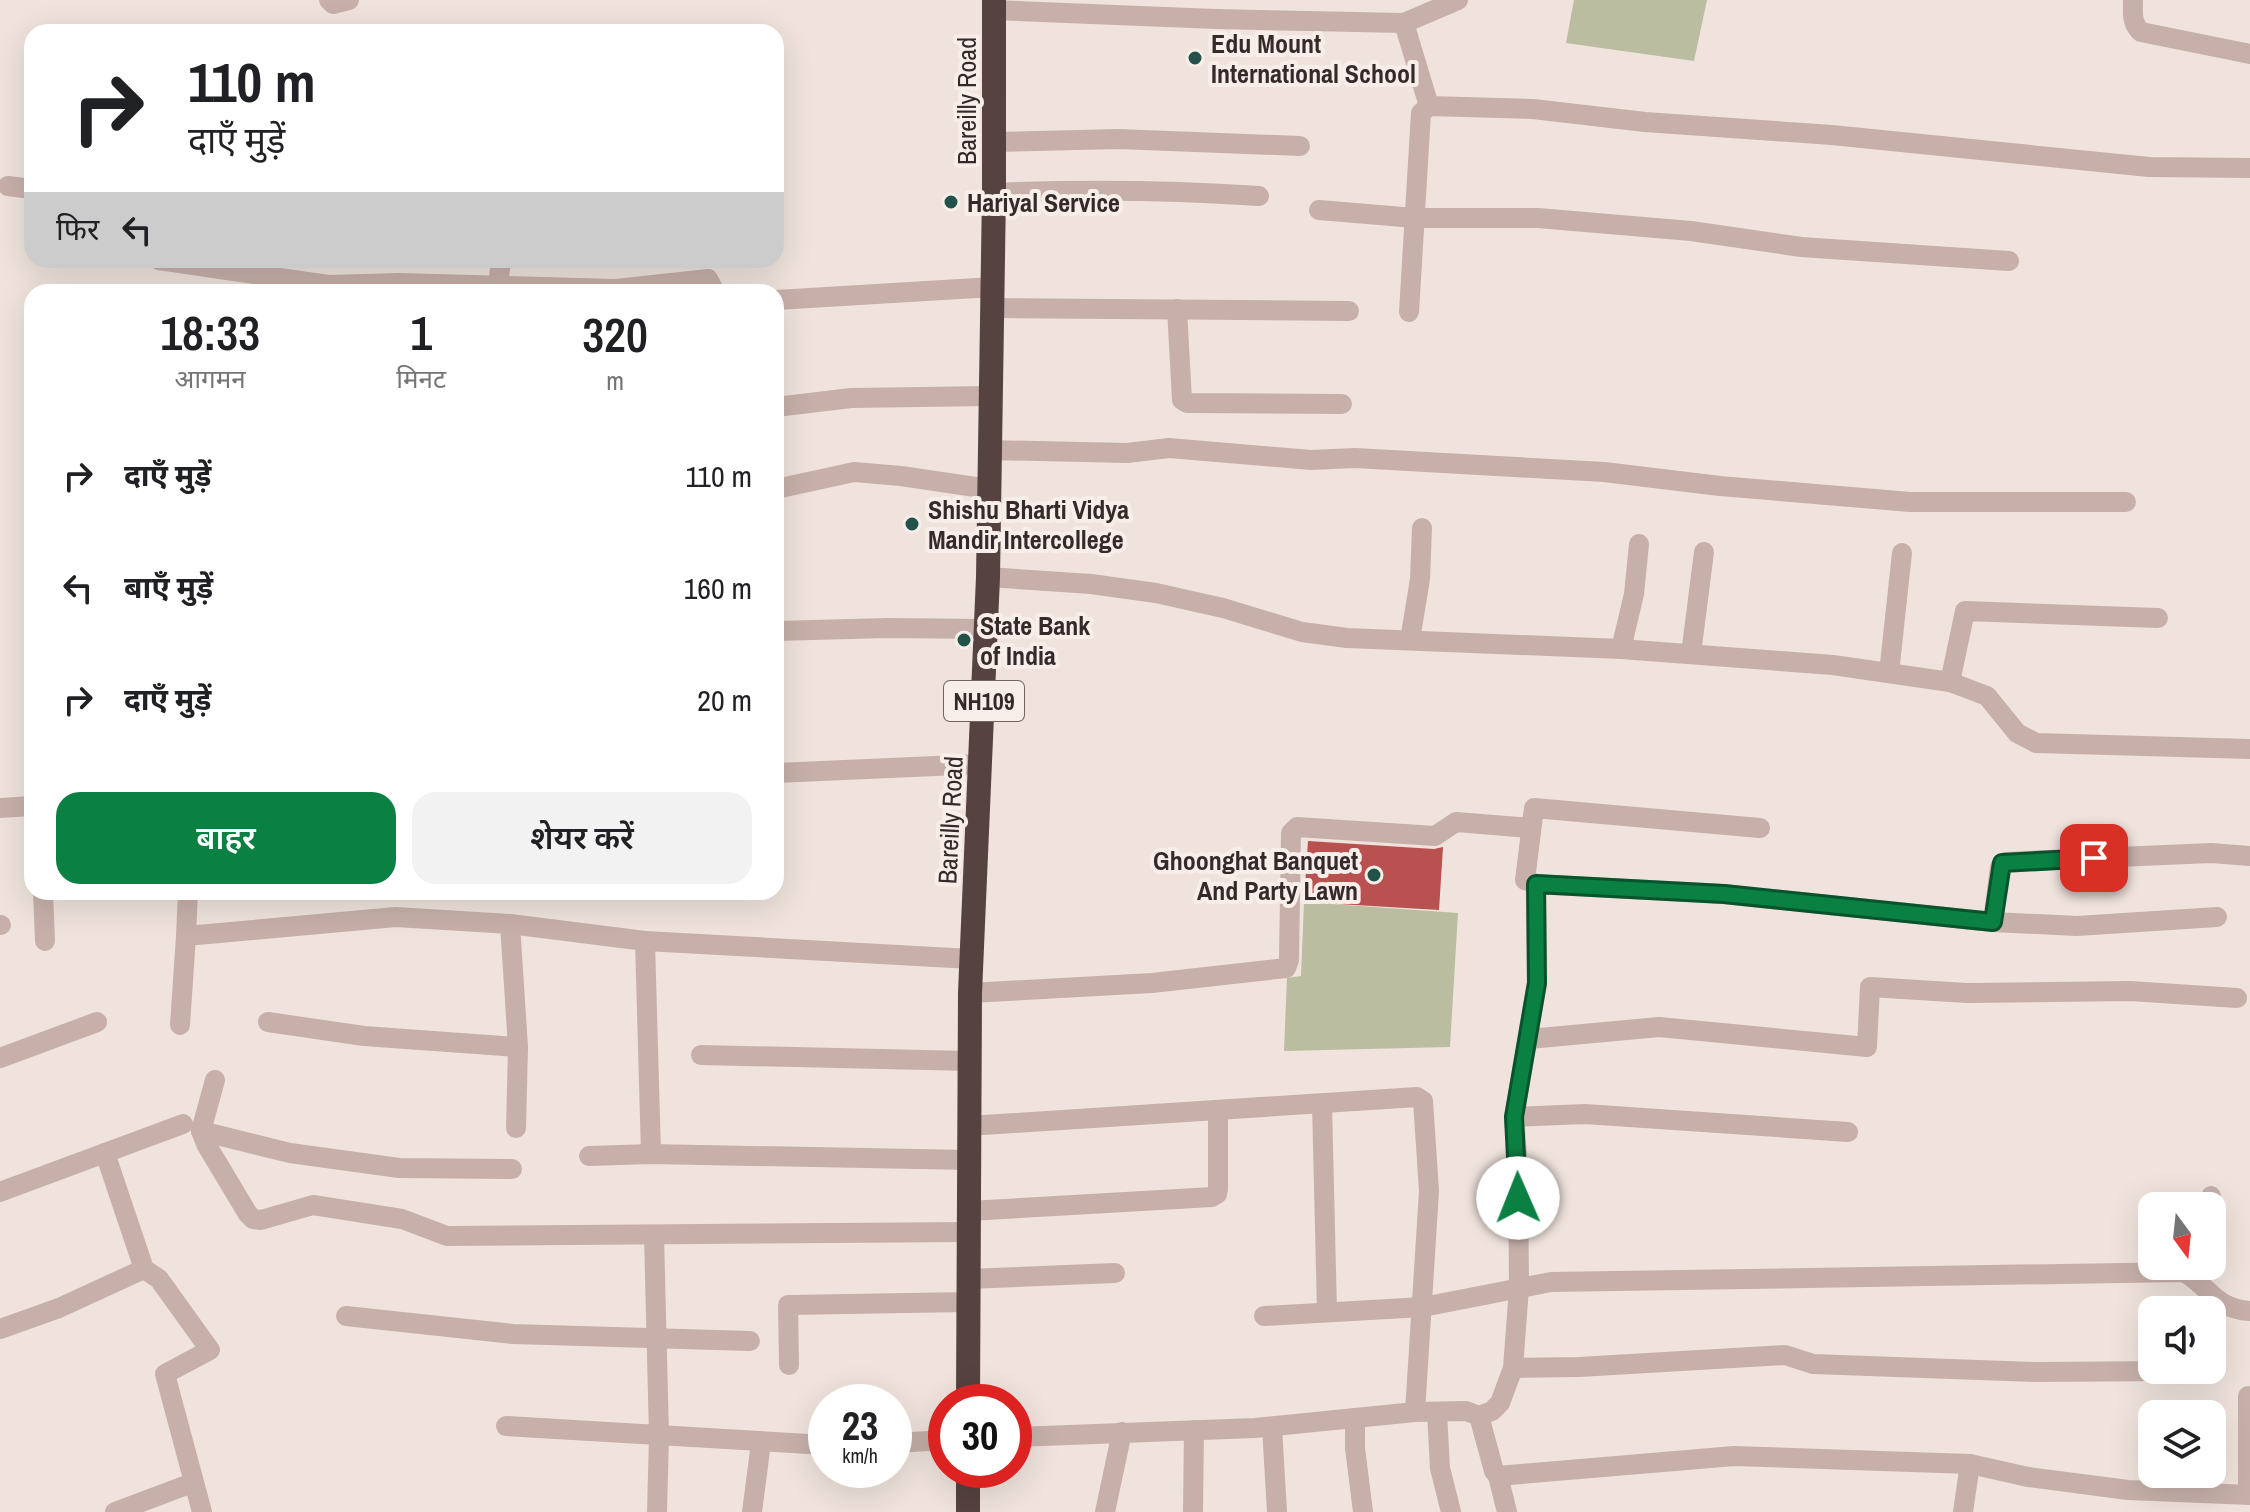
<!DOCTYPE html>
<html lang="hi">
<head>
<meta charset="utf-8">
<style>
	body { margin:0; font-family:"Archivo Narrow","Noto Sans Devanagari",sans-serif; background:#f2f2f2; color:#202124; height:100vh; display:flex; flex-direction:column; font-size:30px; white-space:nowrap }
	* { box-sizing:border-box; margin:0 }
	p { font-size:26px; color:#757577 }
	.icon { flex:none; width:44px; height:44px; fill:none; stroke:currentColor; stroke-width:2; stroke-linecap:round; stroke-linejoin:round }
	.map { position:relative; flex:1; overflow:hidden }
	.side { position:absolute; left:24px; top:284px; width:760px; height:616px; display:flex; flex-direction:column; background:#fff; border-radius:24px; box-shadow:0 8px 32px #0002 }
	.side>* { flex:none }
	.banner { position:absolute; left:24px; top:24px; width:760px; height:244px; border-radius:24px; box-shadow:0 8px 32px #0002; background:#fff; color:#202124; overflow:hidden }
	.needle { width:52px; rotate:165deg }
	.fabs { position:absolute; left:2138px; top:1192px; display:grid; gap:16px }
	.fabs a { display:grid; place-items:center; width:88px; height:88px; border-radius:16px; background:#fff; box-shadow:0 8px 32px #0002; font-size:40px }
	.speed { position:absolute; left:808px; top:1384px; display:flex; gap:16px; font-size:40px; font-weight:700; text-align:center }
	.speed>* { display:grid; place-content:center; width:104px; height:104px; border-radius:50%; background:#fff; box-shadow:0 8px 32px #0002; line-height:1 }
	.speed small { font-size:20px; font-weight:400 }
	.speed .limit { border:12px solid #d22; background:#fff; color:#111 }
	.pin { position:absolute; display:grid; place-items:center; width:68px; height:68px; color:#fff; margin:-34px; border-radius:16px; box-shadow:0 4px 12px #0006 }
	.me { position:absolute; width:88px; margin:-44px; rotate:359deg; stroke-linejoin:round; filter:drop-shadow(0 0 6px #0008) }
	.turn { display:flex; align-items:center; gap:28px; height:168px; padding:0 32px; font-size:36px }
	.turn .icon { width:104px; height:104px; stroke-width:2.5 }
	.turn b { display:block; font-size:56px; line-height:68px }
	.then { display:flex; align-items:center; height:76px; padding:0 32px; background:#0003; gap:16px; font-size:30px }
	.eta { display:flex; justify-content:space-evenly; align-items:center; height:136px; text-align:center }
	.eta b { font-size:48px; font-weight:600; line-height:56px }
	.primary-button { display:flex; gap:16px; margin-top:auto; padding:16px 32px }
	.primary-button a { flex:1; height:92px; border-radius:24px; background:#0b8043; color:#fff; font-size:32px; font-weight:600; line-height:92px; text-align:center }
	.primary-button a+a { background:#f2f2f2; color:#202124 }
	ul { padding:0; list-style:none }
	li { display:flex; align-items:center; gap:24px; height:112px; padding:0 32px }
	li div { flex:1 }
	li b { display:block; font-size:30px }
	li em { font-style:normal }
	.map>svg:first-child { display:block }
	.green { fill:#babd9f }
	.building { fill:#ba5151 }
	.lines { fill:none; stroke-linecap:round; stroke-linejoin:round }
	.minor { stroke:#c7b0aa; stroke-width:20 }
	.highway { stroke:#554241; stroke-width:24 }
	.route-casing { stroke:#07532c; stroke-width:20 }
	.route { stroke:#0b8043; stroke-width:14 }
	.poi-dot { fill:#23524a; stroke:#f8eee9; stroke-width:3 }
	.labels { text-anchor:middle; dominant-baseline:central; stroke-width:8; stroke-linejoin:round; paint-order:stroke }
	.shield { fill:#f8eee9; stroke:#706563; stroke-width:2 }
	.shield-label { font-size:24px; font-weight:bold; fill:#352a29 }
	.poi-label { font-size:26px; font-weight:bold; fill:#352a29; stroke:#f8eee9; text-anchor:start }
	.street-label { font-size:26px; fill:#352a29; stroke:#f8eee9 }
</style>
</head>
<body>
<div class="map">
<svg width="2250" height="1512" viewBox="0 0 2250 1512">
	<rect width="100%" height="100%" fill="#f0e3dd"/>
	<g class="green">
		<path d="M1574,0H1707L1694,61L1566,43Z"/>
		<path d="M1304,902L1458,913L1450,1047L1284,1051L1287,978L1301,976Z"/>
	</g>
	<path class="building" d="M1308,841L1434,849L1443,847L1439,910L1304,902Z"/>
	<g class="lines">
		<g class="minor">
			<path d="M329,0L333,4L349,0"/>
			<path d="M2133,0C2133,13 2131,23 2141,32L2250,54"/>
			<path d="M994,10L1216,19L1404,23L1458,0"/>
			<path d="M1404,23L1429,106"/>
			<path d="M995,142L1118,139L1300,146"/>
			<path d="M8,186L32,189"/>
			<path d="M994,193C1083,189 1170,190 1259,196"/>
			<path d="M1319,210L1415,218H1538L1691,231L1801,247L2009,261"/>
			<path d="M159,260L328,285L399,283L616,289L708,279L715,292"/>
			<path d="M498,286L501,260"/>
			<path d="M776,300L993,287"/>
			<path d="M992,308L1349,311"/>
			<path d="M1177,309L1182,400L1187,403L1342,404"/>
			<path d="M1409,312L1421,113L1429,106L1533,109L1645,122L1832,135L2149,167L2250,168"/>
			<path d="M776,407L851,398L990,396"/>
			<path d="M989,450L1127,453L1169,448L1311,460L1355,458L1604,472L1720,486L1910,502H2126"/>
			<path d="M776,489L854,472L901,476L989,489"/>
			<path d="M988,577L1091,584L1156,593L1223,608L1302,632L1347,638L1621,649L1833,665L1950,682L1987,696L2017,733L2036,743L2250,749"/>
			<path d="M776,631L887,628L986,629"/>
			<path d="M1410,640L1420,579L1422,528"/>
			<path d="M1621,649L1634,594L1639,544"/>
			<path d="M1691,654L1704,552"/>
			<path d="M1889,673L1902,553"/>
			<path d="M1950,682L1965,611L2158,618"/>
			<path d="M776,773L981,764"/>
			<path d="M0,808L32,806"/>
			<path d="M1536,884L1525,880L1534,808L1760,828"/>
			<path d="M43,892L45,941"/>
			<path d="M1993,922L2000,867L2006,862L2211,853L2250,856"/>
			<path d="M510,924L518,1047L516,1128"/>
			<path d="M0,925H1"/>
			<path d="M186,936L188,892"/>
			<path d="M645,941L651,1154"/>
			<path d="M970,993L1152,983L1286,968L1289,960L1291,833L1297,827L1435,836L1456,822L1531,828"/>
			<path d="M268,1022L364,1036L518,1047"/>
			<path d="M180,1025L186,936L396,917L510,924L645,941L971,959"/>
			<path d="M1529,1039L1659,1027L1867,1047L1870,987L1967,993L2130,991L2237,998"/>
			<path d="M701,1055L969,1061"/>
			<path d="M0,1058L97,1022"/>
			<path d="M215,1080L201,1131L206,1144L248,1214L253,1219L261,1220L313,1205L402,1219L447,1236L969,1232"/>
			<path d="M1322,1104L1327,1312"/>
			<path d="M1514,1117L1585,1114L1848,1132"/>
			<path d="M968,1126L1417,1097L1423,1101L1429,1191L1415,1412"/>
			<path d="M201,1131L290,1153L399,1168L512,1169"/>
			<path d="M105,1153L144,1269L159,1279L210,1350L165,1374L202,1512"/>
			<path d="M589,1156L651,1154L969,1160"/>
			<path d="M0,1192L183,1124"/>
			<path d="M2209,1206L2211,1196"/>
			<path d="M969,1211L1212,1197L1217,1194L1218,1189V1111"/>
			<path d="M654,1235L659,1436L657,1512"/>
			<path d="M968,1279L1115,1273"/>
			<path d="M346,1316L513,1334L750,1341"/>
			<path d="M1264,1316L1423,1307L1551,1282L2184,1272C2210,1287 2215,1309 2250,1311"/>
			<path d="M0,1329L59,1308L144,1269"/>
			<path d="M789,1365L788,1305L967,1302"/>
			<path d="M1513,1368L1579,1367L1785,1355L1813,1364L2036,1372L2170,1371"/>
			<path d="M1437,1412L1440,1468L1451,1512"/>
			<path d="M1479,1416L1492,1411L1500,1403L1513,1368L1519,1288L1518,1168L1514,1117L1537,983L1536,884L1724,894L1993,922L2077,926L2217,917"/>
			<path d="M1355,1418V1448L1363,1512"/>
			<path d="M506,1426L826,1445"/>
			<path d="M1272,1427L1277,1512"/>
			<path d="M1014,1437L1255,1428L1415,1412L1466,1411L1479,1416L1494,1471L1498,1476L1734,1456L1970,1464L2028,1477L2128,1490L2250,1495"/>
			<path d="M894,1443L946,1440"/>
			<path d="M1498,1476L1507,1512"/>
			<path d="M2248,1495V1396"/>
			<path d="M115,1512L192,1483"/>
			<path d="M752,1512L761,1443"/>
			<path d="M1105,1512L1122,1432"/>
			<path d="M1193,1512L1194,1430"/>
			<path d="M1963,1512L1970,1464"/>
		</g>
		<g class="highway">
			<path d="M968,1402L970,993L988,577L994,193V0"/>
			<path d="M968,1470V1512"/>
		</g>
	</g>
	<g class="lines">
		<g class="route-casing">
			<path id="route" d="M1518,1198L1514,1117L1537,983L1536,884L1724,894L1993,922L2002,863L2094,858"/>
		</g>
		<use href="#route" class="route"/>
	</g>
	<g class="poi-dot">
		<circle cx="1195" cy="58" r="8"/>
		<circle cx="951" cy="202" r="8"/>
		<circle cx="912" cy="524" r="8"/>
		<circle cx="964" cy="640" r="8"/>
		<circle cx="1374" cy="875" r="8"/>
	</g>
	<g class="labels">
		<rect class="shield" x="944" y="681" width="80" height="40" rx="6"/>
		<g class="shield-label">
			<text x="984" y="701">NH109</text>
		</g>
		<g class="poi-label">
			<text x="1211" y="43">Edu Mount<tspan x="1211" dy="30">International School</tspan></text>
			<text x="967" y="202">Hariyal Service</text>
			<text x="928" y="509">Shishu Bharti Vidya<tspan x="928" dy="30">Mandir Intercollege</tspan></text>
			<text x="980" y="625">State Bank<tspan x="980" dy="30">of India</tspan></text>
			<text x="1358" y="860" text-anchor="end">Ghoonghat Banquet<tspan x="1358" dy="30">And Party Lawn</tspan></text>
		</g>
		<g class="street-label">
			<text transform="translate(966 101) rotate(-90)">Bareilly Road</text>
			<text transform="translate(950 820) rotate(-87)">Bareilly Road</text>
		</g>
	</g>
</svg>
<div class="fabs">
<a><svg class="needle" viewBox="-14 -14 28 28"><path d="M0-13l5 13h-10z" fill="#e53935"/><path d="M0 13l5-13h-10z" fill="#757577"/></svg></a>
<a><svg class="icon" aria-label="sound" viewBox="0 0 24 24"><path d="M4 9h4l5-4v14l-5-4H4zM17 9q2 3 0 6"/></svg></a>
<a><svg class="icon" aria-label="layers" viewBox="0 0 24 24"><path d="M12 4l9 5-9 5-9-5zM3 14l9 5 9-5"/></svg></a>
</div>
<div class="speed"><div>23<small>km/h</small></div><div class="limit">30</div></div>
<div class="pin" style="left:2094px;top:858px;background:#d93025"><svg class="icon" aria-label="arrive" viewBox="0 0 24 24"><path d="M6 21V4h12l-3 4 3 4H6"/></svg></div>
<svg class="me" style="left:1518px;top:1198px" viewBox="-20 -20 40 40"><circle r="19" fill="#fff"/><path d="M0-13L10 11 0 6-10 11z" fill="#0b8043"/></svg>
<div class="banner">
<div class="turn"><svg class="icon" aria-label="right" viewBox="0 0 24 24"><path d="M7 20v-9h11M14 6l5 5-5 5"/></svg><div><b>110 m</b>दाएँ मुड़ें</div></div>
<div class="then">फिर<svg class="icon" aria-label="left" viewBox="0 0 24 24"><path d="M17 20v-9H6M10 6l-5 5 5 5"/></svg></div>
</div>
<section class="side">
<div class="eta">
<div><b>18:33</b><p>आगमन</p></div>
<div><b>1</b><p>मिनट</p></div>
<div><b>320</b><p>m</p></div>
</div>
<ul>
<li><svg class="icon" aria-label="right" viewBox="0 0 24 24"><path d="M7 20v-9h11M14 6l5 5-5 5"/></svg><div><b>दाएँ मुड़ें</b></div><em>110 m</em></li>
<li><svg class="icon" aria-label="left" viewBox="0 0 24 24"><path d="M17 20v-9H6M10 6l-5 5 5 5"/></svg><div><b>बाएँ मुड़ें</b></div><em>160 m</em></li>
<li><svg class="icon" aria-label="right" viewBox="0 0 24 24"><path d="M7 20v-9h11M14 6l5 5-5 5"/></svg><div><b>दाएँ मुड़ें</b></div><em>20 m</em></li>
</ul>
<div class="primary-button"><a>बाहर</a><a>शेयर करें</a></div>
</section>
</div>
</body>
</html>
